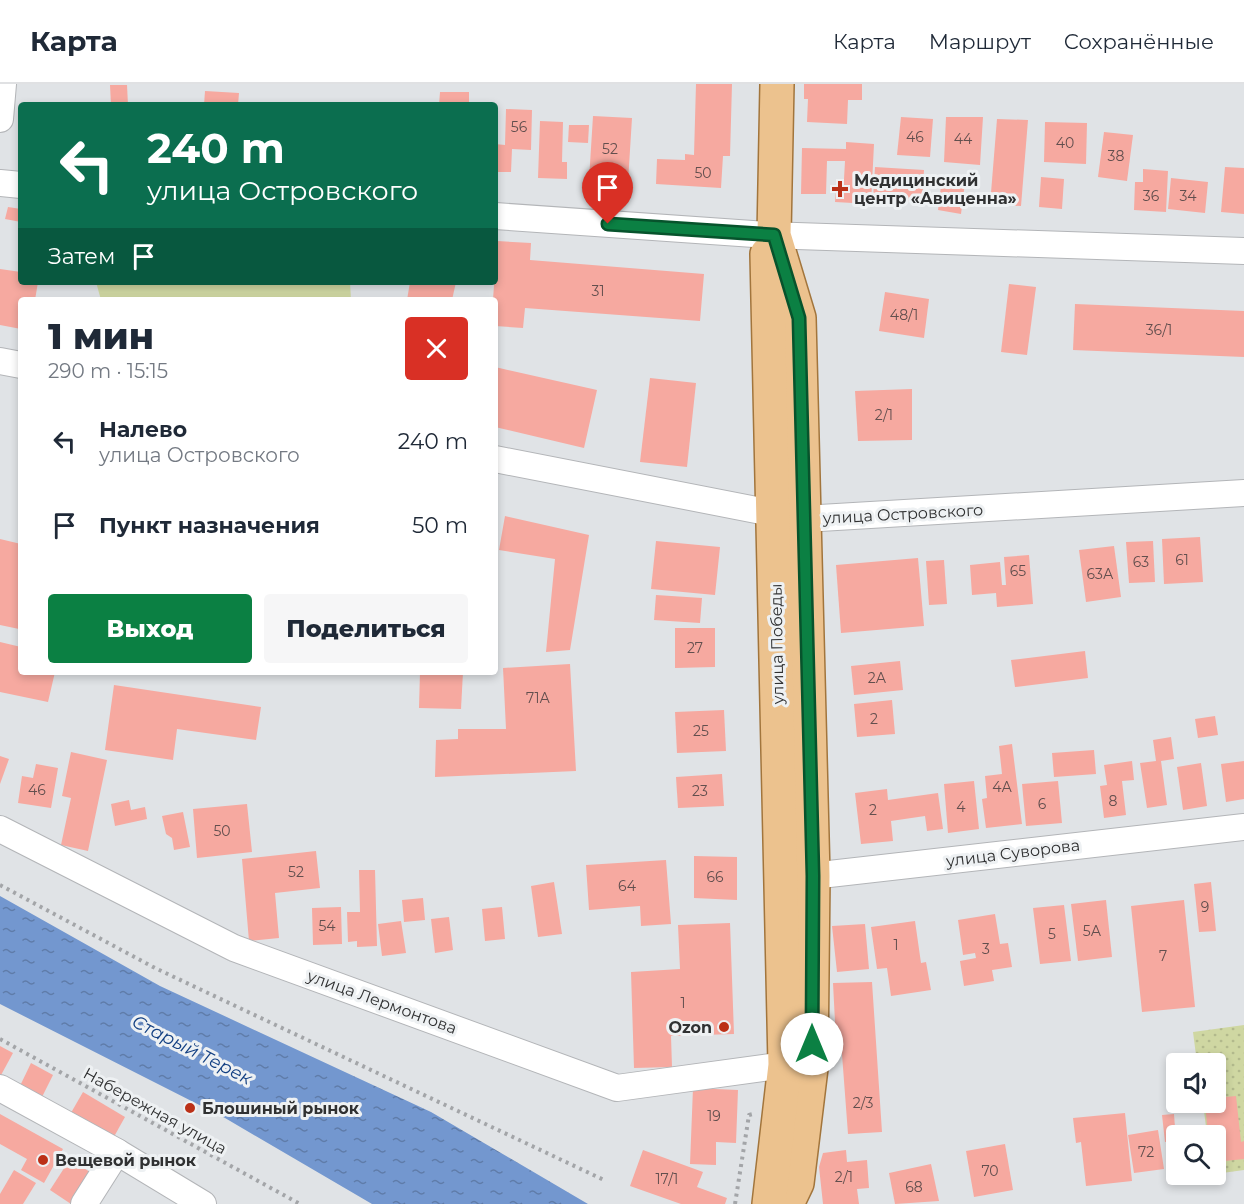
<!DOCTYPE html>
<html lang="ru">
<head>
<meta charset="utf-8">
<style>
	body { margin:0; font-family:Montserrat,sans-serif; background:#f6f6f7; color:#1f2937; height:100vh; display:flex; flex-direction:column; font-size:22px; white-space:nowrap }
	* { box-sizing:border-box; margin:0 }
	p { font-size:20px; color:#747a83 }
	.icon { flex:none; width:33px; height:33px; fill:none; stroke:currentColor; stroke-width:2; stroke-linecap:round; stroke-linejoin:round }
	.map { position:relative; flex:1; overflow:hidden }
	.panel { position:absolute; left:18px; top:213px; width:480px; height:378px; display:flex; flex-direction:column; background:#fff; border-radius:6px; box-shadow:0 3px 9px #0003 }
	.panel>* { flex:none }
	.top-card { position:absolute; left:18px; top:18px; width:480px; height:183px; border-radius:6px; box-shadow:0 3px 9px #0003; background:#0b6e4f; color:#fff; overflow:hidden }
	.buttons { position:absolute; left:1166px; top:969px; display:grid; gap:12px }
	.buttons a { display:grid; place-items:center; width:60px; height:60px; border-radius:6px; background:#fff; box-shadow:0 3px 9px #0003; font-size:30px }
	.pin { position:absolute; display:grid; place-items:center; width:51px; height:51px; color:#fff; margin:-62px -26px; border-radius:50% 50% 50% 0; rotate:-45deg; box-shadow:0 0 6px #0007 }
	.pin .icon { rotate:45deg }
	.me { position:absolute; width:66px; margin:-33px; rotate:0deg; stroke-linejoin:round; filter:drop-shadow(0 0 4px #0008) }
	.turn { display:flex; align-items:center; gap:21px; height:126px; padding:0 30px; font-size:27px }
	.turn .icon { width:78px; height:78px; stroke-width:2.5 }
	.turn b { display:block; font-size:42px; line-height:51px }
	.then { display:flex; align-items:center; height:57px; padding:0 30px; background:#0003; gap:12px; font-size:22px }
	.round { display:grid; place-items:center; flex:none; width:63px; height:63px; border-radius:6px; background:#f6f6f7 }
	.overview { display:flex; align-items:center; justify-content:space-between; height:102px; padding:0 30px }
	h1 { font-size:36px; font-weight:800; line-height:45px }
	.button { display:flex; gap:12px; margin-top:auto; padding:12px 30px }
	.button a { flex:1; height:69px; border-radius:6px; background:#0b8043; color:#fff; font-size:24px; font-weight:800; line-height:69px; text-align:center }
	.button a+a { background:#f6f6f7; color:#1f2937 }
	ul { padding:0; list-style:none }
	li { display:flex; align-items:center; gap:18px; height:84px; padding:0 30px }
	li div { flex:1 }
	li b { display:block; font-size:22px }
	li em { font-style:normal }
	header { display:flex; align-items:center; gap:36px; box-sizing:border-box; height:84px; padding:0 30px; background:#fff; border-bottom:2px solid #e0e1e3 }
	header strong { font-size:28px }
	nav { display:flex; gap:33px; margin-inline-start:auto; font-size:21px }
	.map>svg:first-child { display:block }
	.garden { fill:url(#garden-dots) }
	.pitch { fill:#cfd7a2 }
	.water { fill:url(#water-ripples) }
	.building { fill:#f6a9a0 }
	.lines { fill:none; stroke-linecap:round; stroke-linejoin:round }
	.minor-casing { stroke:#b3b5b8; stroke-width:28 }
	.major-casing { stroke:#a2753c; stroke-width:36 }
	.path { stroke:#a3a5a8; stroke-width:4; stroke-dasharray:3 4.5; stroke-linecap:butt }
	.minor { stroke:#fff; stroke-width:26 }
	.major { stroke:#ecc28e; stroke-width:33 }
	.route-casing { stroke:#07532c; stroke-width:15 }
	.route { stroke:#0b8043; stroke-width:10 }
	.poi-dot { fill:#bb3017; stroke:#eef1f3; stroke-width:2 }
	.labels { text-anchor:middle; dominant-baseline:central; stroke-width:6; stroke-linejoin:round; paint-order:stroke }
	.number-label { font-size:14px; fill:#624f4e }
	.poi-label { font-size:16px; font-weight:bold; fill:#303132; stroke:#eef1f3; text-anchor:start }
	.street-label { font-size:16px; fill:#303132; stroke:#eef1f3 }
	.water-label { font-size:18px; font-style:italic; fill:#134083; stroke:#eef1f3 }
</style>
</head>
<body>
<header>
<strong>Карта</strong>
<nav><a>Карта</a><a>Маршрут</a><a>Сохранённые</a></nav>
</header>
<div class="map">
<svg width="1244" height="1120" viewBox="0 0 1244 1120">
	<defs>
		<pattern id="garden-dots" width="8" height="8" patternUnits="userSpaceOnUse" patternTransform="scale(1.5)"><rect width="8" height="8" fill="#cfd7a2"/><path d="M2 2h.1M6 6h.1" fill="none" stroke="#b2b98c" stroke-width="1.8" stroke-linecap="round"/></pattern>
		<pattern id="water-ripples" width="26" height="14" patternUnits="userSpaceOnUse" patternTransform="scale(1.5)"><rect width="26" height="14" fill="#7397cf"/><path d="M2 4q2-2 4 0t4 0M15 11q2-2 4 0t4 0" fill="none" stroke="#5f7ca9"/></pattern>
	</defs>
	<rect width="100%" height="100%" fill="#e0e3e6"/>
	<path class="garden" d="M1244,941V1086L1215,1090V1052L1207,1051L1203,1019L1215,1018V980L1197,979L1193,948Z"/>
	<path class="pitch" d="M96,198H350L351,216H101Z"/>
	<path class="water" d="M0,812L160,902L431,1028L588,1120H372L225,1034L0,920Z"/>
	<g class="building">
		<path d="M696,0H732L730,72H723L721,104L656,100L657,75L685,76V70L694,71Z"/>
		<path d="M804,0H862V16H848L847,40L807,38L808,15H804Z"/>
		<path d="M110,1H127L128,21H111Z"/>
		<path d="M205,7L239,9L238,21H204Z"/>
		<path d="M440,8H469V21H439Z"/>
		<path d="M506,25L532,26L531,66L512,65L511,88H495V60L505,61Z"/>
		<path d="M593,32L632,34L628,98L589,96Z"/>
		<path d="M901,33L933,35L930,73L897,71Z"/>
		<path d="M946,33H983L980,81L944,78Z"/>
		<path d="M997,35L1028,36L1021,122L990,121Z"/>
		<path d="M540,37L563,38L562,78H567V95L538,94Z"/>
		<path d="M1045,38L1087,39L1086,80L1044,78Z"/>
		<path d="M569,41H589L588,59L568,58Z"/>
		<path d="M1104,48L1133,51L1127,97L1098,93Z"/>
		<path d="M846,58L874,60L871,120L835,118L837,95H844L845,77H827L826,110H801L802,64L846,65Z"/>
		<path d="M875,83L924,86L922,118L873,115Z"/>
		<path d="M1225,83L1244,84V130L1221,128Z"/>
		<path d="M1143,85L1168,87L1166,128L1134,126L1135,98H1143Z"/>
		<path d="M1041,93L1064,95L1062,125L1039,123Z"/>
		<path d="M942,94L965,98L961,130L938,126Z"/>
		<path d="M1171,94L1208,98L1205,129L1168,125Z"/>
		<path d="M8,123L21,125V138L5,135Z"/>
		<path d="M497,157L531,159L530,176L704,190L700,237L525,224L523,244L495,242V216H493Z"/>
		<path d="M0,185L21,188V198H38L35,216H21V245L0,241Z"/>
		<path d="M410,198H456L452,216H407Z"/>
		<path d="M1009,200L1036,203L1027,271L1001,268Z"/>
		<path d="M885,208L929,215L924,254L879,247Z"/>
		<path d="M1075,220L1244,227V273L1073,266Z"/>
		<path d="M495,283L597,306L584,364L495,343Z"/>
		<path d="M650,294L696,299L687,383L640,378Z"/>
		<path d="M912,305V356L858,357L855,307Z"/>
		<path d="M505,432L589,451L570,566L546,568L555,475L499,466Z"/>
		<path d="M1200,453L1203,498L1164,500L1162,455Z"/>
		<path d="M0,455L21,460L19,545L0,541Z"/>
		<path d="M656,457L720,463L715,511L651,505Z"/>
		<path d="M1153,457L1155,498L1129,499L1126,458Z"/>
		<path d="M1114,462L1121,513L1086,518L1079,466Z"/>
		<path d="M1029,471L1033,520L997,523L996,509L972,511L970,481L1000,478L1002,501H1006L1004,473Z"/>
		<path d="M918,474L924,542L841,549L836,481Z"/>
		<path d="M944,476L947,520L929,521L926,477Z"/>
		<path d="M656,511L702,514L700,539L654,536Z"/>
		<path d="M675,544H715V583L675,584Z"/>
		<path d="M0,558L21,563V588H55L48,618L0,608Z"/>
		<path d="M1085,567L1088,594L1015,603L1011,576Z"/>
		<path d="M900,577L903,606L854,611L851,582Z"/>
		<path d="M570,580L576,687L435,693L436,656L458,655V645H506L503,584Z"/>
		<path d="M420,588H463L461,625L419,624Z"/>
		<path d="M114,601L261,623L256,656L177,645L173,676L105,666Z"/>
		<path d="M892,616L895,650L857,653L854,620Z"/>
		<path d="M724,626L726,667L677,669L675,628Z"/>
		<path d="M1215,632L1218,651L1198,654L1195,635Z"/>
		<path d="M1171,653L1174,675L1161,677L1167,721L1147,724L1140,679L1156,677L1153,656Z"/>
		<path d="M1012,660L1022,740L986,744L982,715L987,714L985,692L1002,690L999,662Z"/>
		<path d="M1094,666L1096,690L1054,693L1052,669Z"/>
		<path d="M71,668L107,676L88,767L61,761L71,714L62,712Z"/>
		<path d="M0,672L9,675L0,700Z"/>
		<path d="M1132,677L1134,696L1122,697L1126,731L1104,734L1100,702L1107,701L1104,681Z"/>
		<path d="M1244,677V715L1226,718L1221,680Z"/>
		<path d="M1201,679L1207,722L1183,726L1177,683Z"/>
		<path d="M36,680L58,684L51,724L18,719L22,692L33,694Z"/>
		<path d="M722,690L724,722L678,724L676,693Z"/>
		<path d="M974,697L979,745L948,749L944,700Z"/>
		<path d="M1058,697L1062,739L1026,742L1022,700Z"/>
		<path d="M887,705L888,716L938,709L943,745L927,747L925,732L891,737L893,757L861,760L855,709Z"/>
		<path d="M129,716L131,726L145,723L147,735L115,742L111,720Z"/>
		<path d="M247,720L252,768L197,774L193,725Z"/>
		<path d="M183,728L190,763L174,766L172,754L166,750L162,732Z"/>
		<path d="M316,767L320,804L275,809L279,854L249,857L242,775Z"/>
		<path d="M694,772L737,773V816L694,814Z"/>
		<path d="M666,776L671,840L641,842L640,822L589,826L586,781Z"/>
		<path d="M359,786H375L377,862L357,863V857L348,858L347,828H360Z"/>
		<path d="M554,798L562,850L538,853L531,802Z"/>
		<path d="M1211,798L1216,847L1199,848L1194,800Z"/>
		<path d="M423,814L425,836L404,838L402,816Z"/>
		<path d="M1106,816L1112,873L1078,877L1071,820Z"/>
		<path d="M1184,816L1195,923L1142,928L1131,822Z"/>
		<path d="M1064,821L1071,877L1040,880L1033,824Z"/>
		<path d="M341,823L342,860L313,861L312,824Z"/>
		<path d="M502,823L505,855L485,857L482,825Z"/>
		<path d="M995,830L1000,860L1008,859L1012,883L992,886L994,897L964,902L960,877L976,874L975,869L963,871L958,836Z"/>
		<path d="M449,833L453,866L435,869L431,835Z"/>
		<path d="M401,837L406,869L382,872L378,840Z"/>
		<path d="M915,837L921,879L926,878L931,906L891,912L887,884L877,885L871,843Z"/>
		<path d="M730,839L734,950L671,952L672,983L634,984L631,888L680,885L678,841Z"/>
		<path d="M865,840L869,885L837,888L832,842Z"/>
		<path d="M872,898L882,1048L848,1050L841,957H836L833,899Z"/>
		<path d="M0,962L13,969L0,993Z"/>
		<path d="M31,979L53,991L41,1015L19,1004Z"/>
		<path d="M693,1004L738,1006L736,1059L716,1058V1081L690,1080Z"/>
		<path d="M83,1008L125,1033L111,1058L68,1034Z"/>
		<path d="M1236,1012L1241,1058L1244,1057V1075L1215,1078V1052H1208L1205,1018H1215V1014Z"/>
		<path d="M1125,1029L1132,1097L1086,1102L1081,1058L1076,1059L1073,1034Z"/>
		<path d="M0,1030L63,1065L44,1099L21,1086L27,1075L0,1060Z"/>
		<path d="M1174,1030L1176,1057L1165,1058L1162,1031Z"/>
		<path d="M1158,1046L1164,1085L1134,1089L1128,1051Z"/>
		<path d="M1005,1060L1013,1106L974,1113L966,1067Z"/>
		<path d="M643,1066L703,1088L697,1103L727,1114L725,1120H681L630,1102Z"/>
		<path d="M846,1066L847,1078L867,1076L869,1104L857,1105L859,1120H823L819,1083L823,1069Z"/>
		<path d="M70,1075L96,1092L79,1120H71L50,1106Z"/>
		<path d="M931,1080L939,1117L895,1120L889,1089Z"/>
		<path d="M14,1086L36,1099L23,1120H0V1110Z"/>
	</g>
	<g class="lines">
		<g class="minor-casing">
			<g id="minor">
				<path d="M0,35L3,0"/>
				<path d="M0,99L21,101"/>
				<path d="M495,132L767,151L1244,167"/>
				<path d="M0,277L21,281"/>
				<path d="M495,375L803,435L1244,409"/>
				<path d="M0,745L234,864L617,1004L785,981"/>
				<path d="M794,794L1244,743"/>
				<path d="M0,1004L117,1068L203,1120"/>
				<path d="M84,1120L117,1068"/>
			</g>
		</g>
		<g class="major-casing">
			<g id="major">
				<path d="M777,0L774,151L799,234L813,792L811,984L797,1099L787,1120"/>
				<path d="M767,170L785,981L769,1120"/>
			</g>
		</g>
		<g class="path">
			<path d="M0,801L155,884L604,1096"/>
			<path d="M0,955L300,1120"/>
			<path d="M735,1120L749,1031L753,1030"/>
		</g>
		<use href="#minor" class="minor"/>
		<use href="#major" class="major"/>
	</g>
	<g class="lines">
		<g class="route-casing">
			<path id="route" d="M608,140L774,151L799,234L813,792L812,960"/>
		</g>
		<use href="#route" class="route"/>
	</g>
	<g class="poi-dot">
		<path d="M837 96h6v6h6v6h-6v6h-6v-6h-6v-6h6z"/>
		<circle cx="724" cy="943" r="6"/>
		<circle cx="190" cy="1024" r="6"/>
		<circle cx="43" cy="1076" r="6"/>
	</g>
	<g class="labels">
		<g class="number-label">
			<text x="519" y="43">56</text>
			<text x="915" y="53">46</text>
			<text x="963" y="55">44</text>
			<text x="1065" y="59">40</text>
			<text x="610" y="65">52</text>
			<text x="1116" y="72">38</text>
			<text x="703" y="89">50</text>
			<text x="1151" y="112">36</text>
			<text x="1188" y="112">34</text>
			<text x="598" y="207">31</text>
			<text x="904" y="231">48/1</text>
			<text x="1159" y="246">36/1</text>
			<text x="884" y="331">2/1</text>
			<text x="1182" y="476">61</text>
			<text x="1141" y="478">63</text>
			<text x="1018" y="487">65</text>
			<text x="1100" y="490">63А</text>
			<text x="695" y="564">27</text>
			<text x="877" y="594">2А</text>
			<text x="538" y="614">71А</text>
			<text x="874" y="635">2</text>
			<text x="701" y="647">25</text>
			<text x="1002" y="703">4А</text>
			<text x="37" y="706">46</text>
			<text x="700" y="707">23</text>
			<text x="1113" y="717">8</text>
			<text x="1042" y="720">6</text>
			<text x="961" y="723">4</text>
			<text x="873" y="726">2</text>
			<text x="222" y="747">50</text>
			<text x="296" y="788">52</text>
			<text x="715" y="793">66</text>
			<text x="627" y="802">64</text>
			<text x="1205" y="823">9</text>
			<text x="327" y="842">54</text>
			<text x="1092" y="847">5А</text>
			<text x="1052" y="850">5</text>
			<text x="896" y="861">1</text>
			<text x="986" y="865">3</text>
			<text x="1163" y="872">7</text>
			<text x="683" y="919">1</text>
			<text x="863" y="1019">2/3</text>
			<text x="714" y="1032">19</text>
			<text x="1146" y="1068">72</text>
			<text x="990" y="1087">70</text>
			<text x="844" y="1093">2/1</text>
			<text x="667" y="1095">17/1</text>
			<text x="914" y="1103">68</text>
		</g>
		<g class="poi-label">
			<text x="854" y="96">Медицинский<tspan x="854" dy="18">центр «Авиценна»</tspan></text>
			<text x="712" y="943" text-anchor="end">Ozon</text>
			<text x="202" y="1024">Блошиный рынок</text>
			<text x="55" y="1076">Вещевой рынок</text>
		</g>
		<g class="street-label">
			<text transform="translate(903 430) rotate(-3)">улица Островского</text>
			<text transform="translate(777 560) rotate(-91)">улица Победы</text>
			<text transform="translate(1013 769) rotate(-7)">улица Суворова</text>
			<text transform="translate(382 918) rotate(20)">улица Лермонтова</text>
			<text transform="translate(155 1027) rotate(29)">Набережная улица</text>
		</g>
		<g class="water-label">
			<text transform="translate(192 966) rotate(27)">Старый Терек</text>
		</g>
	</g>
</svg>
<div class="buttons">
<a><svg class="icon" aria-label="sound" viewBox="0 0 24 24"><path d="M4 9h4l5-4v14l-5-4H4zM17 9q2 3 0 6"/></svg></a>
<a><svg class="icon" aria-label="search" viewBox="0 0 24 24"><circle cx="10" cy="10" r="6"/><path d="M15 15l6 6"/></svg></a>
</div>
<div class="pin" style="left:608px;top:140px;background:#d93025"><svg class="icon" aria-label="arrive" viewBox="0 0 24 24"><path d="M6 21V4h12l-3 4 3 4H6"/></svg></div>
<svg class="me" style="left:812px;top:960px" viewBox="-20 -20 40 40"><circle r="19" fill="#fff"/><path d="M0-13L10 11 0 6-10 11z" fill="#0b8043"/></svg>
<div class="top-card">
<div class="turn"><svg class="icon" aria-label="left" viewBox="0 0 24 24"><path d="M17 20v-9H6M10 6l-5 5 5 5"/></svg><div><b>240 m</b>улица Островского</div></div>
<div class="then">Затем<svg class="icon" aria-label="arrive" viewBox="0 0 24 24"><path d="M6 21V4h12l-3 4 3 4H6"/></svg></div>
</div>
<section class="panel">
<div class="overview"><div><h1>1 мин</h1><p>290 m · 15:15</p></div><a class="round" style="background:#d93025;color:#fff"><svg class="icon" aria-label="close" viewBox="0 0 24 24"><path d="M6 6l12 12M18 6L6 18"/></svg></a></div>
<ul>
<li><svg class="icon" aria-label="left" viewBox="0 0 24 24"><path d="M17 20v-9H6M10 6l-5 5 5 5"/></svg><div><b>Налево</b><p>улица Островского</p></div><em>240 m</em></li>
<li><svg class="icon" aria-label="arrive" viewBox="0 0 24 24"><path d="M6 21V4h12l-3 4 3 4H6"/></svg><div><b>Пункт назначения</b></div><em>50 m</em></li>
</ul>
<div class="button"><a>Выход</a><a>Поделиться</a></div>
</section>
</div>
</body>
</html>
